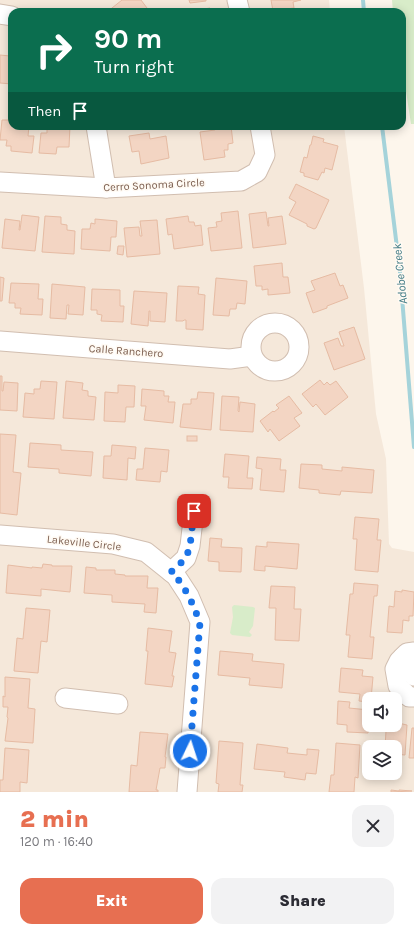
<!DOCTYPE html>
<html lang="en">
<head>
<meta charset="utf-8">
<style>
	body { margin:0; font-family:Karla,sans-serif; background:#f2f2f3; color:#2b2b33; height:100vh; display:flex; flex-direction:column; font-size:15px; white-space:nowrap }
	* { box-sizing:border-box; margin:0 }
	p { font-size:13px; color:#7c7c81 }
	.icon { flex:none; width:22px; height:22px; fill:none; stroke:currentColor; stroke-width:2; stroke-linecap:round; stroke-linejoin:round }
	.map { position:relative; height:792px; overflow:hidden }
	.sheet { display:flex; flex-direction:column; background:#fff; flex:1 }
	.sheet>* { flex:none }
	.banner { position:absolute; left:8px; top:8px; width:398px; height:122px; border-radius:12px; box-shadow:0 2px 10px #0003; background:#0b6e4f; color:#fff; overflow:hidden }
	.controls { position:absolute; left:362px; top:692px; display:grid; gap:8px }
	.controls a { display:grid; place-items:center; width:40px; height:40px; border-radius:8px; background:#fff; box-shadow:0 2px 10px #0003; font-size:20px }
	.pin { position:absolute; display:grid; place-items:center; width:34px; height:34px; color:#fff; margin:-17px; border-radius:8px; box-shadow:0 2px 6px #0006 }
	.me { position:absolute; width:44px; margin:-22px; rotate:4deg; stroke-linejoin:round; filter:drop-shadow(0 0 3px #0008) }
	.turn { display:flex; align-items:center; gap:14px; height:84px; padding:0 20px; font-size:18px }
	.turn .icon { width:52px; height:52px; stroke-width:2.5 }
	.turn b { display:block; font-size:28px; line-height:34px }
	.then { display:flex; align-items:center; height:38px; padding:0 20px; background:#0003; gap:8px; font-size:15px }
	.round { display:grid; place-items:center; flex:none; width:42px; height:42px; border-radius:12px; background:#f2f2f3 }
	.head { display:flex; align-items:center; justify-content:space-between; height:68px; padding:0 20px }
	h1 { font-size:24px; font-weight:800; line-height:30px; color:#e76f51 }
	.primary-button { display:flex; gap:8px; margin-top:auto; padding:8px 20px }
	.primary-button a { flex:1; height:46px; border-radius:12px; background:#e76f51; color:#fff; font-size:16px; font-weight:800; line-height:46px; text-align:center }
	.primary-button a+a { background:#f2f2f3; color:#2b2b33 }
	.map>svg:first-child { display:block }
	.residential { fill:#f5e8da; fill-rule:evenodd }
	.green { fill:#d8ecc9 }
	.lines { fill:none; stroke-linecap:round; stroke-linejoin:round }
	.stream { stroke:#a5d3da; stroke-width:4 }
	.building { fill:#f3d5c3; stroke:#e6bba3 }
	.minor-casing { stroke:#d1beb0; stroke-width:21 }
	.minor { stroke:#fff; stroke-width:19 }
	.route { stroke:#1a73e8; stroke-width:7; stroke-dasharray:0 12.6 }
	.labels { text-anchor:middle; dominant-baseline:central; stroke-width:3; stroke-linejoin:round; paint-order:stroke }
	.street-label { font-size:11px; fill:#7a5c4d; stroke:#fffaf3 }
	.water-label { font-size:12px; font-style:italic; fill:#437c86; stroke:#fffaf3 }
</style>
</head>
<body>
<div class="map">
<svg width="414" height="792" viewBox="0 0 414 792">
	<rect width="100%" height="100%" fill="#fdf6ec"/>
	<path class="residential" d="M0,0H329L330,12H12V126H344L364,288L376,414L386,459L389,544L392,548L414,552V792H0ZM369,699H395V725H369ZM369,747H395V773H369Z"/>
	<g class="green">
		<path d="M392,0H414V124H411L402,65V12H393Z"/>
		<path d="M234,605L253,607L255,608L253,626L249,632L252,635L250,637L232,635L230,633L233,617L232,607Z"/>
	</g>
	<g class="lines">
		<g class="stream">
			<path d="M363,0L364,12"/>
			<path d="M382,126L400,272L414,447"/>
		</g>
	</g>
	<g class="building">
		<path d="M122,0H141L150,12H107Z"/>
		<path d="M189,0H206V1L190,3Z"/>
		<path d="M271,0H301L293,2L294,8L273,11Z"/>
		<path d="M210,8L211,12H186Z"/>
		<path d="M11,48H12V84L0,83V55L10,56Z"/>
		<path d="M2,120H12V126H29L28,136H34L32,153L11,151V146H6L7,140H0Z"/>
		<path d="M47,126H70L69,147H57L56,154L39,153L41,133H47Z"/>
		<path d="M214,126H231L233,143L228,144V150H224L225,157L204,160L200,132L215,130Z"/>
		<path d="M149,133L150,139L166,136L169,158L141,164L139,151L132,152L129,136Z"/>
		<path d="M313,136L324,139L323,142L338,146L332,170L325,168L324,173L322,172L318,180L304,176V173L300,172L304,157L307,158L310,145H311Z"/>
		<path d="M296,184L329,200L316,228L314,229L307,226V224L289,215L296,202L289,198Z"/>
		<path d="M238,211L242,248L211,251L208,228L217,227L216,222L222,221L221,213Z"/>
		<path d="M266,212L268,226H269L268,218L282,216L286,244L253,248L249,214Z"/>
		<path d="M22,215L39,217L35,251L2,248L5,219L20,221L19,230H20Z"/>
		<path d="M45,216L61,217V224L67,225V230L75,231L74,254L42,252Z"/>
		<path d="M188,216L189,222H194L195,226L201,225L203,245L174,249L172,234L168,235L166,219Z"/>
		<path d="M95,219L117,221L116,237H111L110,251L81,249L82,229H90L91,223L95,224Z"/>
		<path d="M157,220L160,254L127,257L124,228L139,227L140,236H142L140,221Z"/>
		<path d="M118,246H124L123,255L117,254Z"/>
		<path d="M282,263L283,277H288L290,293L268,295V289L262,290V286H256L254,266Z"/>
		<path d="M335,273L340,286L343,285L348,298L327,306V308L313,313L306,293L315,290L311,281Z"/>
		<path d="M0,277L4,278L2,301H0Z"/>
		<path d="M216,278L247,281L245,304L237,303L236,309H230L229,316L213,315Z"/>
		<path d="M11,283L39,284L38,299H43L42,315L20,314L21,308H15V303H9Z"/>
		<path d="M52,284L85,287L83,315L68,314L69,305H67L66,319L50,318Z"/>
		<path d="M178,286L199,287L198,294L205,295L203,330L186,329V320H184L183,321H176Z"/>
		<path d="M92,289L120,290V306H124L123,322L101,321L102,315L97,314V310H91Z"/>
		<path d="M134,291L167,293L165,322L150,321V311H149L148,326L131,324Z"/>
		<path d="M354,327L365,359L334,370L324,343L338,338L341,346H344L339,332Z"/>
		<path d="M0,376H2V391H3L4,382L18,383L17,411L0,410Z"/>
		<path d="M320,380L324,385L327,382L330,385L336,381L348,397L325,415L316,404L313,407L302,394Z"/>
		<path d="M41,381L57,382L54,419L23,417L25,393L34,394V389H40Z"/>
		<path d="M66,381L83,383L82,390L88,391V396L96,397L94,420L63,418Z"/>
		<path d="M118,385L135,386L134,407H126L125,422L104,421L105,392L118,393Z"/>
		<path d="M142,389L164,391V396H169L168,402H175L173,423L144,420L146,406H141Z"/>
		<path d="M198,392L214,393L211,430L180,427L183,404H191V399H197Z"/>
		<path d="M222,396L239,397L238,411L239,412L240,402L255,404L253,432L220,430Z"/>
		<path d="M289,396L302,413L294,418L300,426L279,441L270,429L268,432L260,421L273,411L274,412L279,408L276,405Z"/>
		<path d="M0,434L16,435L13,472L21,473L17,515L0,513Z"/>
		<rect x="187" y="436" width="10" height="5"/>
		<path d="M30,443L61,445V450L93,452L91,476L59,473V469L28,467Z"/>
		<path d="M112,445L136,447L135,459L128,458L127,480L103,478L104,456H111Z"/>
		<path d="M145,448L169,450L167,472L161,471L160,482L136,480L137,469H143Z"/>
		<path d="M225,454L249,456L247,478H253L252,489L228,488L229,477H223Z"/>
		<path d="M257,457L281,459L280,470H286L284,492L260,490L262,469L256,468Z"/>
		<path d="M301,464L322,465V469L342,471V467L374,470L372,493L341,491L340,495L319,493V490L299,488Z"/>
		<path d="M355,517L379,519L377,540H381L378,572L355,570L357,539H353Z"/>
		<path d="M210,538L222,539L221,547L242,548L241,572L219,571V562L208,561Z"/>
		<path d="M267,542L299,544L297,569L265,566V571L254,570L256,546L267,547Z"/>
		<path d="M43,564L52,565V566H72L70,592L41,589V596L6,593L8,565L32,568V567L42,568Z"/>
		<path d="M86,567L96,568V570H115V574L125,575V576H148L147,588H158L156,613L144,612L145,604L112,602V595L84,593Z"/>
		<path d="M354,583L378,585L377,596H374L370,637H374L372,659L348,657L350,635H346L350,594H353Z"/>
		<path d="M271,586L295,587L294,609H301L299,641L275,640L276,608H269Z"/>
		<path d="M402,590L414,592L413,616H409V621L403,620L402,633L387,632L389,606L394,607L395,591L402,592Z"/>
		<path d="M26,608L50,610L47,642L41,641L38,673L14,671L17,638L23,639Z"/>
		<path d="M148,628L172,631L169,652L176,653L172,676H174L172,687L145,684L148,651H146Z"/>
		<path d="M220,651L253,654L252,661L284,664L282,688L249,685L250,678L218,675Z"/>
		<path d="M341,668L363,670L362,676L373,677L371,699H369V702L359,701L360,694L339,692Z"/>
		<path d="M5,677L30,679L28,708L35,709L33,743L5,741L8,718L7,717L8,707H3V696L5,697Z"/>
		<path d="M338,701L350,702L349,708L369,710L368,733L347,732V725L337,724Z"/>
		<path d="M395,712H398V723L407,725L405,755L395,754V747H385L386,731H381L382,725H395Z"/>
		<path d="M412,728H414V758H409Z"/>
		<path d="M140,732L168,734L165,757H166L165,768H160L156,790H158V792H129L131,765L137,766Z"/>
		<path d="M219,741L243,743L240,785H243L242,792H218L219,784L216,783Z"/>
		<path d="M336,743L360,745L358,778L355,777L354,792H329L331,775H334Z"/>
		<path d="M257,744L288,748L287,753L307,755V749L319,750L316,774L306,773L305,780L284,777L285,772L254,769Z"/>
		<path d="M5,748L29,750L27,783L20,782V792H0V780H3Z"/>
		<path d="M391,790L399,791V790L412,791L391,792Z"/>
	</g>
	<g class="lines">
		<g class="minor-casing">
			<g id="minor">
				<path d="M237,0L240,12"/>
				<path d="M0,14L12,16"/>
				<path d="M96,126L106,188"/>
				<path d="M0,182L106,188L241,181L257,172L265,155L260,126"/>
				<circle cx="275" cy="347" r="24"/>
				<path d="M0,341L230,359L252,356"/>
				<path d="M0,535L113,544L146,552L176,576L189,596L200,622L187,792"/>
				<path d="M171,572L186,558L190,546L194,511"/>
				<path d="M414,652L407,653L399,661L395,669L398,686L409,697H414"/>
				<path d="M403,657L414,676"/>
				<path d="M65,698L118,704"/>
			</g>
		</g>
		<use href="#minor" class="minor"/>
	</g>
	<g class="lines">
		<path class="route" d="M190,751L200,622L189,596L176,576L171,572L186,558L190,546L194,511"/>
	</g>
	<g class="labels">
		<g class="street-label">
			<text transform="translate(154 185) rotate(-3)">Cerro Sonoma Circle</text>
			<text transform="translate(126 351) rotate(4)">Calle Ranchero</text>
			<text transform="translate(84 543) rotate(6)">Lakeville Circle</text>
		</g>
		<g class="water-label">
			<text transform="translate(400 274) rotate(-96)">Adobe Creek</text>
		</g>
	</g>
</svg>
<div class="controls">
<a><svg class="icon" aria-label="sound" viewBox="0 0 24 24"><path d="M4 9h4l5-4v14l-5-4H4zM17 9q2 3 0 6"/></svg></a>
<a><svg class="icon" aria-label="layers" viewBox="0 0 24 24"><path d="M12 4l9 5-9 5-9-5zM3 14l9 5 9-5"/></svg></a>
</div>
<div class="pin" style="left:194px;top:511px;background:#d93025"><svg class="icon" aria-label="arrive" viewBox="0 0 24 24"><path d="M6 21V4h12l-3 4 3 4H6"/></svg></div>
<svg class="me" style="left:190px;top:751px" viewBox="-20 -20 40 40"><circle r="17" fill="#1a73e8" stroke="#fff" stroke-width="3"/><path d="M0-11L8 9 0 5-8 9z" fill="#fff"/></svg>
<div class="banner">
<div class="turn"><svg class="icon" aria-label="right" viewBox="0 0 24 24"><path d="M7 20v-9h11M14 6l5 5-5 5"/></svg><div><b>90 m</b>Turn right</div></div>
<div class="then">Then<svg class="icon" aria-label="arrive" viewBox="0 0 24 24"><path d="M6 21V4h12l-3 4 3 4H6"/></svg></div>
</div>
</div>
<section class="sheet">
<div class="head"><div><h1>2 min</h1><p>120 m · 16:40</p></div><a class="round"><svg class="icon" aria-label="close" viewBox="0 0 24 24"><path d="M6 6l12 12M18 6L6 18"/></svg></a></div>
<div class="primary-button"><a>Exit</a><a>Share</a></div>
</section>
</body>
</html>
